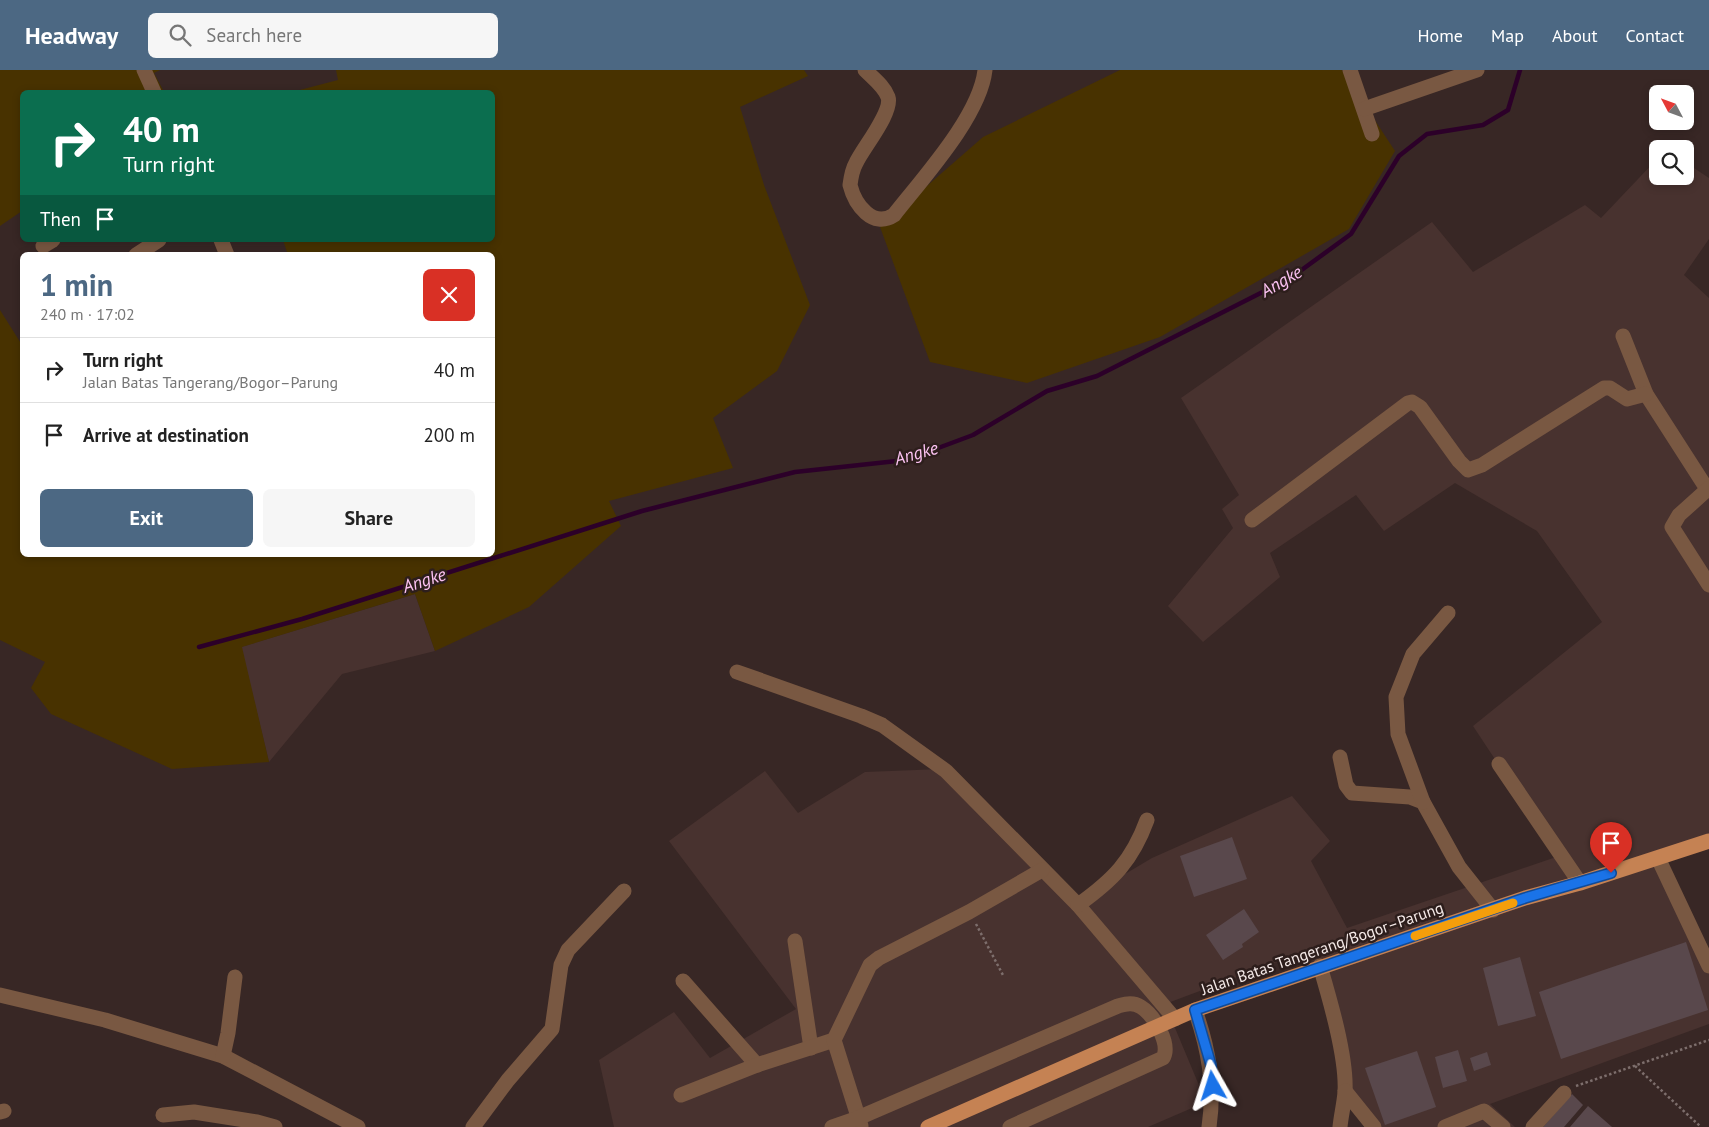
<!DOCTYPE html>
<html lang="en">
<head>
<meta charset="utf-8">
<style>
	body { margin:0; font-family:"PT Sans",sans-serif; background:#f6f6f6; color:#222; height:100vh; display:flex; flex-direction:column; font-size:19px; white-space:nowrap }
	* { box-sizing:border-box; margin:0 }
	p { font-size:16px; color:#767676 }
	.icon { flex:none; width:28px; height:28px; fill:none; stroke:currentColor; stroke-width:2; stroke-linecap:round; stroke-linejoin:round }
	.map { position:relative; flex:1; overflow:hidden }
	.drawer { position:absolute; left:20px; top:182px; width:475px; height:305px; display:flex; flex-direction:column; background:#fff; border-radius:8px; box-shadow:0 2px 8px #0003 }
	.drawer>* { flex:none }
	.top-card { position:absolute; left:20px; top:20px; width:475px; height:152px; border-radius:8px; box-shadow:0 2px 8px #0003; background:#0b6e4f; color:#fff; overflow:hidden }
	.needle { width:32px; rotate:311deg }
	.fabs { position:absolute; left:1649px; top:15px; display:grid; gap:10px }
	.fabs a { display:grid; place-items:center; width:45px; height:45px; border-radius:8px; background:#fff; box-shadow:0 2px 8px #0003; font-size:25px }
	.pin { position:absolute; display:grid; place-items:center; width:42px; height:42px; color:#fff; margin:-51px -21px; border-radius:50% 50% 50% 0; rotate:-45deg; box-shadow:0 0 5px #0007 }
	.pin .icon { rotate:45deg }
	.me { position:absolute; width:55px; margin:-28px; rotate:354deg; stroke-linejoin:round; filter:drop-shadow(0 0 4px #0008) }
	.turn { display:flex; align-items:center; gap:18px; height:105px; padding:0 20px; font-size:22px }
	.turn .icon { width:65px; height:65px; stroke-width:2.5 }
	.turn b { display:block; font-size:35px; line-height:42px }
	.then { display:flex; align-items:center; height:48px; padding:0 20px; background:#0003; gap:10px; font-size:19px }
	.round { display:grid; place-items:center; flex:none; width:52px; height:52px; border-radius:8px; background:#f6f6f6 }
	.head { display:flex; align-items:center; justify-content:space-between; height:85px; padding:0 20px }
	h1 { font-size:30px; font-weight:600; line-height:38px; color:#4c6883 }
	.action { display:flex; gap:10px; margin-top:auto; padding:10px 20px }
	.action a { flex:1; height:58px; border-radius:8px; background:#4c6883; color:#fff; font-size:20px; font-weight:600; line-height:58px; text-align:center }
	.action a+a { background:#f6f6f6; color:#222 }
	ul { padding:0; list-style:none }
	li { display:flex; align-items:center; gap:15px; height:65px; padding:0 20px; border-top:1px solid #e0e0e0 }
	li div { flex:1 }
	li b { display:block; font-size:19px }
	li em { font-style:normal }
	header { display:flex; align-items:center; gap:30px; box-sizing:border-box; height:70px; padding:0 25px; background:#4c6883; color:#fff }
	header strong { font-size:24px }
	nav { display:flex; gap:28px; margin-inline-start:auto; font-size:18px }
	.search { width:350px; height:45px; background:#f6f6f6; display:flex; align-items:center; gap:12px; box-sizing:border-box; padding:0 18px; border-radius:8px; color:#767676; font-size:19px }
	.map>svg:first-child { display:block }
	.built { fill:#48322f }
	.green { fill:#483200 }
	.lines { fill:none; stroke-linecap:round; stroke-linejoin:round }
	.stream { stroke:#2c0029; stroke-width:4.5 }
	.building { fill:#59484c }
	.path { stroke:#7d6e6c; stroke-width:2.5; stroke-dasharray:2.5 2.5; stroke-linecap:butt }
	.minor { stroke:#795842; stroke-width:15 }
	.major { stroke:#c58253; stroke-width:15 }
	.route-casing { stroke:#114b97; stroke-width:12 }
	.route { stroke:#1a73e8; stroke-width:9 }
	.slow { stroke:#f59e0b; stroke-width:9 }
	.labels { text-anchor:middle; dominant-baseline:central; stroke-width:5; stroke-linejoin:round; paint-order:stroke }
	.street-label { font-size:16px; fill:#f5eae8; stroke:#2d1e1c }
	.water-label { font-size:18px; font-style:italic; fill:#fdc3f3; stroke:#2d1e1c }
</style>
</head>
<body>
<header>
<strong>Headway</strong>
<div class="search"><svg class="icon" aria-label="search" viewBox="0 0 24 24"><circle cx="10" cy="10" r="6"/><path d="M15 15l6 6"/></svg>Search here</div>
<nav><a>Home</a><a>Map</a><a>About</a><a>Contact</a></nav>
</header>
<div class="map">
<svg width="1709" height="1057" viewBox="0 0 1709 1057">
	<rect width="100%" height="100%" fill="#382725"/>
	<g class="built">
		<path d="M1657,89L1658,106H1685V92L1709,108V169L1684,205L1709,228V768L1663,784L1709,888V954L1490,1034L1515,1057H1381L1354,1025L1309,880L1165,934L1206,1032L1148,1057H614L599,990L674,942L710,988L796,939L669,771L765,701L798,743L865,702L942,699L1073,835L1152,788L1292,726L1330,771L1311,791L1347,858L1559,786L1473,656L1602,552L1537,461L1455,413L1384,461L1356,425L1270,483L1280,507L1203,572L1168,536L1233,458L1222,439L1239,425L1181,328L1432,152L1473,202L1585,135L1601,148Z"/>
		<path d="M415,524L435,581L342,604L269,692L241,577Z"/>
	</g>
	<g class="green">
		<path d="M0,0H160L154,3L164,22H22V141L0,156Z"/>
		<path d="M336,0H804L808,6L740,37L764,115L810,235L777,301L713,348L733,398L609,431L621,456L529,537L435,581L415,524L242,577L269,692L172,699L51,644L31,618L45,592L0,570V240L22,275V485H492V185H288L283,170H492V22H292L338,10Z"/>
		<path d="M1120,0H1342L1395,81L1349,159L1160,267L1027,313L930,292L880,157L983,67Z"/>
	</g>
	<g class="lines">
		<path class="stream" d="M199,577L302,549L642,441L795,402L906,390L973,365L1047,321L1097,306L1292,207L1351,164L1399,86L1427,64L1483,55L1508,40L1520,0"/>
	</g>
	<g class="building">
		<path d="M1232,767L1247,809L1194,827L1180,786Z"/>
		<path d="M1244,839L1259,862L1242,874L1243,877L1223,890L1206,865Z"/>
		<path d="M1686,872L1708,940L1561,989L1539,922Z"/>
		<path d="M1520,887L1536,946L1498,956L1483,898Z"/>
		<path d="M1458,980L1467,1011L1443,1018L1435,987Z"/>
		<path d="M1417,981L1436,1037L1385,1055L1365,998Z"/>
		<path d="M1487,982L1491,995L1474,1001L1470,988Z"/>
		<path d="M1572,1024L1583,1035L1564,1057H1543Z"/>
		<path d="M1588,1036L1612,1057H1570Z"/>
	</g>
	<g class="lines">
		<g class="path">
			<path d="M976,854L1004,907"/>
			<path d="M1635,996L1701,1057"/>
			<path d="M1576,1016L1709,970"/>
		</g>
		<g class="minor">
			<path d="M144,0L154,22"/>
			<path d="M865,0C873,8 884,16 888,27C893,42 863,78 856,93C852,100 851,107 850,115C855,135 873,159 894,145C923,108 980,46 985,0"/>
			<path d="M1350,0L1372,64"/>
			<path d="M1364,39L1477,0"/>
			<path d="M221,170L227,185"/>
			<path d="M43,176L53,170"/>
			<path d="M136,185L159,170"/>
			<path d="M1623,266L1646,324L1707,419"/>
			<path d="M1709,418L1679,445L1672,457L1709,515"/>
			<path d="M1252,450L1408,333L1412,332L1420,337L1459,391L1468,400L1482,395L1604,318H1610L1627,329L1646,324"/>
			<path d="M737,602L861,646L882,655L946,701L1078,835L1175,949"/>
			<path d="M1340,687L1346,715L1352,723L1410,727L1423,732L1459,797L1493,840"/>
			<path d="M1499,694L1580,813"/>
			<path d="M1423,732L1398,664L1396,627L1413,584L1448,543"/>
			<path d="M1658,788L1709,896"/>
			<path d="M1078,835C1113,810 1132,791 1147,750"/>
			<path d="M795,871L811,978"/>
			<path d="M1320,896C1330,930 1347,988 1345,1022C1344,1034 1341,1046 1340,1057"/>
			<path d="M683,911L757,995"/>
			<path d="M0,925L105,950L223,986L358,1057"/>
			<path d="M1195,940C1209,980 1215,1015 1209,1057"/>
			<path d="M223,986L228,963L235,907"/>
			<path d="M1345,1021L1374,1057"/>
			<path d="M681,1025L757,995L834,970"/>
			<path d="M0,1042L4,1041"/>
			<path d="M163,1045L194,1042L257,1052L275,1057"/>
			<path d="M861,1056L834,970L870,895L879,888L969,842L1042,800"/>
			<path d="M473,1057L508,1010L552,959L561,895L568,880L624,821"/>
			<path d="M832,1057L858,1048L1118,936C1126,934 1133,932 1141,937C1154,945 1171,974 1163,988L1010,1057"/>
			<path d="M1445,1057L1484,1041L1503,1057"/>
			<path d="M1533,1057L1564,1023"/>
		</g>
		<path class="major" d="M928,1057L1195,940L1525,828L1580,813L1709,771"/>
	</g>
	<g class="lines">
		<g class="route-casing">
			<path id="route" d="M1213,1016L1211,995L1195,940L1525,828L1611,803"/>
		</g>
		<use href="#route" class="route"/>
		<path class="slow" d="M1415,866L1513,833"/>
	</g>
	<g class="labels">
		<g class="street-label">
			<text transform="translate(1322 878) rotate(-19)">Jalan Batas Tangerang/Bogor–Parung</text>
		</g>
		<g class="water-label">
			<text transform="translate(1281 211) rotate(-30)">Angke</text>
			<text transform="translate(916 383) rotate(-16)">Angke</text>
			<text transform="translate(424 510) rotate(-18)">Angke</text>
		</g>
	</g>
</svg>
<div class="fabs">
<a><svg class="needle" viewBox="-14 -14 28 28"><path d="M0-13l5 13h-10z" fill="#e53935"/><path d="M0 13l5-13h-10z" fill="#767676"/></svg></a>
<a><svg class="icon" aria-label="search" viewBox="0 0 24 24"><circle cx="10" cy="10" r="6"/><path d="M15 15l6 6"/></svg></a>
</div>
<div class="pin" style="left:1611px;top:803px;background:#d93025"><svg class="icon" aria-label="arrive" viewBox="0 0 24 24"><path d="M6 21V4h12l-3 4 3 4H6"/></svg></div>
<svg class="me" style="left:1213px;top:1016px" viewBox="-20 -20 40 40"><path d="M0-17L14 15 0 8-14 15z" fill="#1a73e8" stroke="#fff" stroke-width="4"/></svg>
<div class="top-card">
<div class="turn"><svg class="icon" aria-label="right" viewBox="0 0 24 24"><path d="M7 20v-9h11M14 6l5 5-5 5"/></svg><div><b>40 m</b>Turn right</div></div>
<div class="then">Then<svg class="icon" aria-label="arrive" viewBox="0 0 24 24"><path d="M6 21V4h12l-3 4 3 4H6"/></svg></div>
</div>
<section class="drawer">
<div class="head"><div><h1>1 min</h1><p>240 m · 17:02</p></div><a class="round" style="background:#d93025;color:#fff"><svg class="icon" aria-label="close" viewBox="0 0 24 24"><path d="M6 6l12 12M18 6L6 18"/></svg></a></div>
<ul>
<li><svg class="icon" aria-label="right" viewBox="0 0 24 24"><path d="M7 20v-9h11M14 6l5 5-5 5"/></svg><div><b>Turn right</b><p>Jalan Batas Tangerang/Bogor–Parung</p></div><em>40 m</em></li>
<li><svg class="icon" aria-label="arrive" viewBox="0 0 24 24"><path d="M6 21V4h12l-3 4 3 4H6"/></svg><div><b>Arrive at destination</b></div><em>200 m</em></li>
</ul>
<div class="action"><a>Exit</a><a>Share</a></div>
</section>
</div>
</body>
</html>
